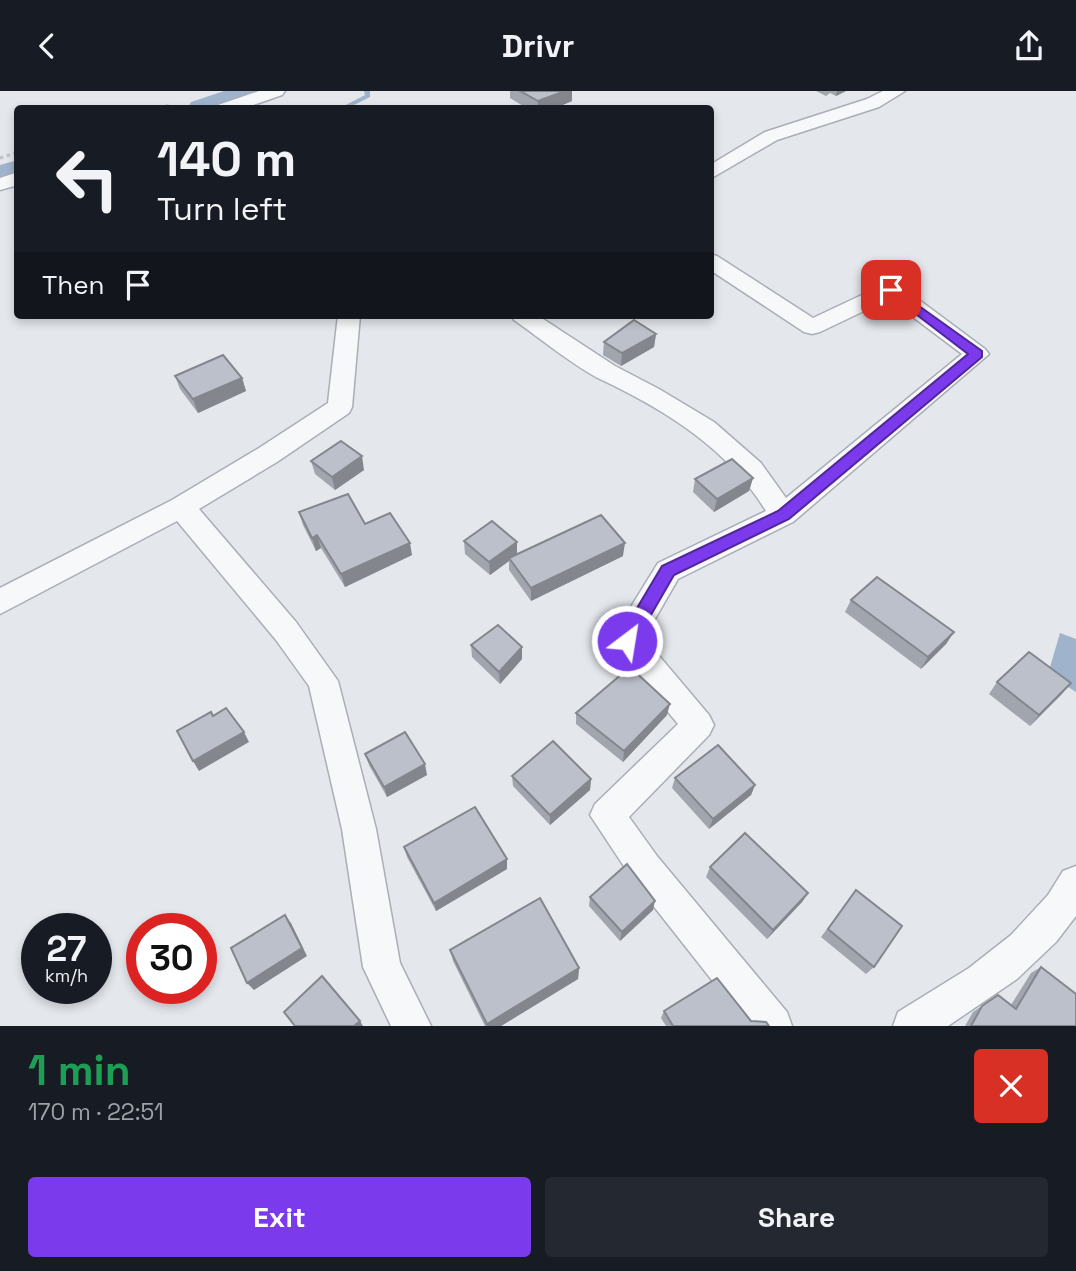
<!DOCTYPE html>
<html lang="en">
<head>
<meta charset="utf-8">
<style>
	body { margin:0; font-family:"Space Grotesk",sans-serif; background:#242831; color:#f1f3f6; height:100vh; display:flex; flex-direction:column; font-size:26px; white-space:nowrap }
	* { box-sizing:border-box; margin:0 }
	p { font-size:23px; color:#9ea1a6 }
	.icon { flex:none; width:38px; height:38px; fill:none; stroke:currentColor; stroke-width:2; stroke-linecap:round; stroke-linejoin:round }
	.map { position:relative; height:935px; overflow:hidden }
	.details { display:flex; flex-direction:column; background:#171b24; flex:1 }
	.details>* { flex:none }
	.top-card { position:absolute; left:14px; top:14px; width:700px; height:214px; border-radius:7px; box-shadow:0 4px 10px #0003; background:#171b24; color:#f1f3f6; overflow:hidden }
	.speed { position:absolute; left:21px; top:822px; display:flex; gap:14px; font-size:35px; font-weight:700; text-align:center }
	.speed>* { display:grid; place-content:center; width:91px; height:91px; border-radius:50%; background:#171b24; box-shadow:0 4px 10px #0003; line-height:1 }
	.speed small { font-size:18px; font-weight:400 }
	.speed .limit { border:10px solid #d22; background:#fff; color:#111 }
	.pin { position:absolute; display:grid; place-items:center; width:60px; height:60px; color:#fff; margin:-30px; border-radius:14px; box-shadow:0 4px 10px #0006 }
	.me { position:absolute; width:77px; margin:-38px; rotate:31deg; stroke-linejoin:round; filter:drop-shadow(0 0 5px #0008) }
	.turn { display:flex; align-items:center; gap:24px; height:147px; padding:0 28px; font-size:32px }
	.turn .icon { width:91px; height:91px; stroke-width:2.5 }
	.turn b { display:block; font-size:49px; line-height:60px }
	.then { display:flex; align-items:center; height:66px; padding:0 28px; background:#0003; gap:14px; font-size:26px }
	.round { display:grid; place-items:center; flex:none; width:74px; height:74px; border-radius:7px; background:#242831 }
	.head { display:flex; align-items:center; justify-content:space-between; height:119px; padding:0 28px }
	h1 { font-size:42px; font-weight:700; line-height:52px; color:#1e9e55 }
	.primary-button { display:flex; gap:14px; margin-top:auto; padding:14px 28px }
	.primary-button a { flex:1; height:80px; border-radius:7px; background:#7c3aed; color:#fff; font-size:28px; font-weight:700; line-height:80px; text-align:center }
	.primary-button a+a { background:#242831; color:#f1f3f6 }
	header { display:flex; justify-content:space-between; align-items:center; height:91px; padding:0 28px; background:#171b24; font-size:32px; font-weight:700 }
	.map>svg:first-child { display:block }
	.water { fill:#9fb4cc }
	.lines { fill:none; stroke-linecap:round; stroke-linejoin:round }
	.stream { fill:#9fb4cc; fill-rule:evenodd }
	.river { fill:#9fb4cc; fill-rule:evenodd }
	.minor-casing { stroke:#a9aeb7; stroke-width:3 }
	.path { stroke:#c2c5cb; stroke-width:3.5; stroke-dasharray:3.5 3.5; stroke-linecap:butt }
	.minor { fill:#f7f8fa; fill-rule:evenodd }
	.wall { fill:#a1a5ae }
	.shaded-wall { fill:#83868d }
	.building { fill:#bbc0ca; stroke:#83868d; stroke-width:2 }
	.route { fill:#7c3aed; stroke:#51269a; stroke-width:2 }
</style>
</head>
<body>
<header><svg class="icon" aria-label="back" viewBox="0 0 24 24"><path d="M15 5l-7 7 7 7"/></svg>Drivr<svg class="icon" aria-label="share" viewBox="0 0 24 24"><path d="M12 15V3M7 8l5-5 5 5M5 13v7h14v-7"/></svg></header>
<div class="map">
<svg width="1076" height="935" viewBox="0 0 1076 935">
	<rect width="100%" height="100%" fill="#e4e7ec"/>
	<path class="water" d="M1060,542L1076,548V601L1048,583Z"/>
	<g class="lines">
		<path class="stream" d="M364,0H370V6L346,18H338L365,4Z"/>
		<g class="river">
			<path d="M224,0H272C256,24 212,18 187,18L191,11Z"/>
			<path d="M18,69V92L0,97V74Z"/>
		</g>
		<g class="minor-casing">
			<g id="minor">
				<path d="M259,0H285L282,4L242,18H216L218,14Z"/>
				<path d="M883,0H905L879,16L777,49L710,88V74L765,41L867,8Z"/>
				<path d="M18,81V94L0,99V87Z"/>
				<path d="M710,163L717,165L813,227L883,194H899L985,258L989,263L793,431L678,488L644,547L709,624L714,634L709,644L629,726L657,765L787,921L792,935H748L633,789L590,724L595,713L678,633L616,558L612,549L616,540L658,472L766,420C728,358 667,320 602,289C575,276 540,247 514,229L511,224H537L615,275L659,298L714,331L761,372L786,407L962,263L889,208L820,241L812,243L804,241L710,179Z"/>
				<path d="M338,224H360L352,316L349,322L277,371L199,418L296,531L338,590L376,738L400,872L431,935H391L363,876L342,738L309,595L276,549L177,430L0,523V497L172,409L259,357L328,312Z"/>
				<path d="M1076,775V825L1056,851L1017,888L948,935H893L898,921L969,877L1011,844L1048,804L1063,780Z"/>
			</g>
		</g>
		<g class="path">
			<path d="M159,18L170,14"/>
			<path d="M0,67L18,61"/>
		</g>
		<use href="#minor" class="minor"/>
	</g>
	<g class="wall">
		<path d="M510,0H572V10L553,18H528L510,7Z"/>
		<path d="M816,0H846L836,5L830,2L826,5Z"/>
		<path d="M656,243L654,256L621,275L603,264L604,251Z"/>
		<path d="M175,285L242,287L246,300L198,322L180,298Z"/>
		<path d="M311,370L364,379L335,399L315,383Z"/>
		<path d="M753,387L749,400L714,421L693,401L695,388Z"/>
		<path d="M299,421L412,464L345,496L321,457L316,460L303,434Z"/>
		<path d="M464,450L517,451V463L623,465L531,510L509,479V470L490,484L465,463Z"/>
		<path d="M851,509L954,541L946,553L921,578L845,521Z"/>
		<path d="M471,554L522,556V568L500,593L472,566Z"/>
		<path d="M997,591L1071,592L1030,635L989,603Z"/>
		<path d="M576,622L667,624L623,671L576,633Z"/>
		<path d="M365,663L427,684L387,706L369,674Z"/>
		<path d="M512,685L591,688L590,699L550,734L513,695Z"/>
		<path d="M675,687L755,694L751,704L709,738L672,697Z"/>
		<path d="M404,756L507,768V778L436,820L407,766Z"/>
		<path d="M710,776L808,802L802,811L767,848L706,786Z"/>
		<path d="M856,799L874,876L866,883L821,846Z"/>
		<path d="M590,806L653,819L620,850L589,815Z"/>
		<path d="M450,859L579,877L578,888L501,935H485L453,870Z"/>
		<path d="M1041,876L1076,935H965L973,921L998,904L1011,914L1031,882Z"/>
		<path d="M664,920L751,930L769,935H666L661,927Z"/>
	</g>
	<g class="shaded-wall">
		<path d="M565,0H572V10L553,18H538V10Z"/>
		<path d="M837,0H846L836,5Z"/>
		<path d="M656,243L654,256L621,275L622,262Z"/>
		<path d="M242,287L246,300L198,322L193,308Z"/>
		<path d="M362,365L364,379L335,399L332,386Z"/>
		<path d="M753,387L749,400L714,421L717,408Z"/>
		<path d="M317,444L321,457L316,460L312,447Z"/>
		<path d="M517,451V463L509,467V470L490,484L489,471Z"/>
		<path d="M410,452L412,464L345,496L341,483Z"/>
		<path d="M625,452L623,465L531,510V497Z"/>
		<path d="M954,541L946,553L921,578L928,566Z"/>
		<path d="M522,556V568L500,593L499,581Z"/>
		<path d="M1071,592L1061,604L1030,635L1039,624Z"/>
		<path d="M670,613L667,624L623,671L624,660Z"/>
		<path d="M244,641L249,651L199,680L193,670Z"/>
		<path d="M425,673L427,684L387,706L384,696Z"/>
		<path d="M591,688L590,699L550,734V724Z"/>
		<path d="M755,694L751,704L709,738L713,728Z"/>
		<path d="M507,768V778L436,820L434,812Z"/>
		<path d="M808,802L802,811L767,848L773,839Z"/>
		<path d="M655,810L653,819L620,850L622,841Z"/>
		<path d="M285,824L291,832L307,865L254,899L247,892Z"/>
		<path d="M579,877L578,888L501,935H487V933Z"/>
		<path d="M360,930L363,935H354Z"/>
	</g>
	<g class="building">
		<path d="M520,0H565L538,10Z"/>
		<path d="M634,229L656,243L622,262L604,251Z"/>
		<path d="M223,264L242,287L193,308L175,285Z"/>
		<path d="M341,350L362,365L332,386L311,370Z"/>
		<path d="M732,368L753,387L717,408L695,388Z"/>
		<path d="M348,403L365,433L390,422L410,452L341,483L317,444L312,447L299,421Z"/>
		<path d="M601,424L625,452L531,497L509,467Z"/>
		<path d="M492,430L517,451L489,471L464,450Z"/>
		<path d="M877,486L954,541L928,566L851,509Z"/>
		<path d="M498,534L522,556L499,581L471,554Z"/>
		<path d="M1029,561L1071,592L1039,624L997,591Z"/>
		<path d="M630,576L670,613L624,660L576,622Z"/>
		<path d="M226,617L244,641L193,670L177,640L211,621L213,625Z"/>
		<path d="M405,641L425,673L384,696L365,663Z"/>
		<path d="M553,650L591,688L550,724L512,685Z"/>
		<path d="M718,654L755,694L713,728L675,687Z"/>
		<path d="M475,716L507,768L434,812L404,756Z"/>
		<path d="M745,742L808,802L773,839L710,776Z"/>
		<path d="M627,773L655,810L622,841L590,806Z"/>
		<path d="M856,799L902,835L874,876L828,838Z"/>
		<path d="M540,807L579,877L487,933L450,859Z"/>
		<path d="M285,824L302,857L247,892L231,857Z"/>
		<path d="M1041,876L1076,903V935H971L982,915L998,904L1016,918Z"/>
		<path d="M322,885L360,930L354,935H295L284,921Z"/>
		<path d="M717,887L751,930L766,931L769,935H673L664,920Z"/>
	</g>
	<path class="route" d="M891,195L982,260V266L789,428L674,484L633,555H621L618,550L621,544L662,475L778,420L968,263L887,201L885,199Z"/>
</svg>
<div class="speed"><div>27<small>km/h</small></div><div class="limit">30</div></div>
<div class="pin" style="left:891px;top:199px;background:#d93025"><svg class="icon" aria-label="arrive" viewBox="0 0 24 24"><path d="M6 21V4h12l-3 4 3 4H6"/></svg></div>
<svg class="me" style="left:627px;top:550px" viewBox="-20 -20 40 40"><circle r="17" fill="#7c3aed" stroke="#fff" stroke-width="3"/><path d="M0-11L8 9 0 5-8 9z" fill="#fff"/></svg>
<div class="top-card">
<div class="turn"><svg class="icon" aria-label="left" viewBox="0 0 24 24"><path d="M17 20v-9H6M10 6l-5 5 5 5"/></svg><div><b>140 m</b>Turn left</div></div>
<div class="then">Then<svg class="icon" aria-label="arrive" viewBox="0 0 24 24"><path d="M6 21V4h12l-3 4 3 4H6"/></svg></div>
</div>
</div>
<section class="details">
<div class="head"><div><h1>1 min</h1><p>170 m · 22:51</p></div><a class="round" style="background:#d93025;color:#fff"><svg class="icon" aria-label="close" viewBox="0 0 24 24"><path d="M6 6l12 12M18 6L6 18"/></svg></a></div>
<div class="primary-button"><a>Exit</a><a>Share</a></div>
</section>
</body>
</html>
